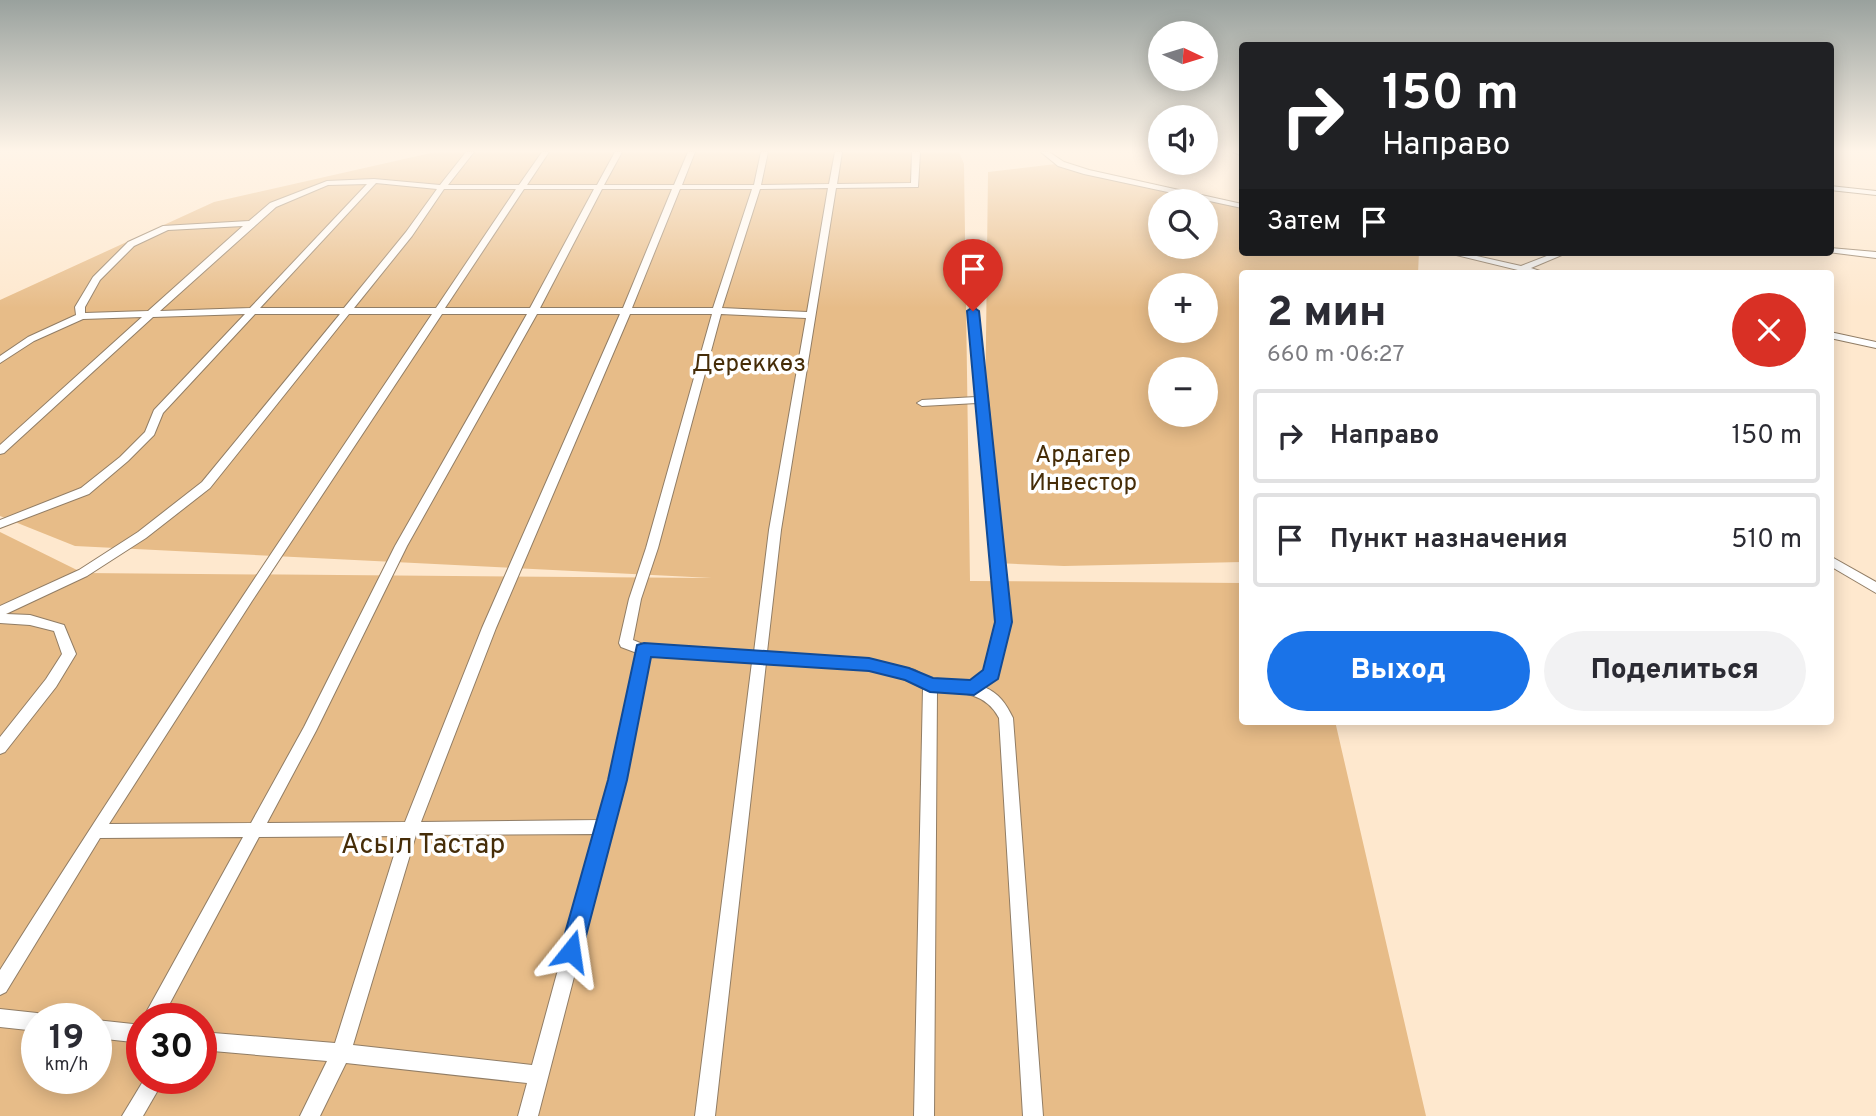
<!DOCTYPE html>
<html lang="ru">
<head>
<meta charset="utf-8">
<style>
	body { margin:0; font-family:Overpass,sans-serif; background:#f2f2f3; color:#2b2b33; height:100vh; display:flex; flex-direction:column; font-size:26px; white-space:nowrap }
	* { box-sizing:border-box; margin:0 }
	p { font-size:23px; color:#7c7c81 }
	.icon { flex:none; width:38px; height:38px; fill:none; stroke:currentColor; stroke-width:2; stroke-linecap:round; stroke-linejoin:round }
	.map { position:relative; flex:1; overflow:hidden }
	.drawer { position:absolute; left:1239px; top:270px; width:595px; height:455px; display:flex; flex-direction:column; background:#fff; border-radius:7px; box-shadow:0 4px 18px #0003 }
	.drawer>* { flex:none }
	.top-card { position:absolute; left:1239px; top:42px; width:595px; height:214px; border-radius:7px; box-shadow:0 4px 18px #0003; background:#202124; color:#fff; overflow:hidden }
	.needle { width:46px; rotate:94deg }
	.tools { position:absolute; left:1148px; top:21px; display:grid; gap:14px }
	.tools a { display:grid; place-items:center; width:70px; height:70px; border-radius:50%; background:#fff; box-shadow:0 4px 18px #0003; font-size:35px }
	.speed { position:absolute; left:21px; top:1003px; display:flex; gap:14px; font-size:35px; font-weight:700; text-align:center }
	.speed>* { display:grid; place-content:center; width:91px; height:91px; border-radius:50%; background:#fff; box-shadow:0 4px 18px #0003; line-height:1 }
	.speed small { font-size:18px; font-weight:400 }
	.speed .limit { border:10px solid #d22; background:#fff; color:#111 }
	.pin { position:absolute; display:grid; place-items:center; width:60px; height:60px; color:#fff; margin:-72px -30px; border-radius:50% 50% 50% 0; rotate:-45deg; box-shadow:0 0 7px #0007 }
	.pin .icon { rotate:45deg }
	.me { position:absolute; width:77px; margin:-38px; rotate:15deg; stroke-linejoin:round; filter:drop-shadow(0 0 5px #0008) }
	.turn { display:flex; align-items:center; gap:24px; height:147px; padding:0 28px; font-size:32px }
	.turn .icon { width:91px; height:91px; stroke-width:2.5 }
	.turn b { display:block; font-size:49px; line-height:60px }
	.then { display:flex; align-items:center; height:66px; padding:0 28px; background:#0003; gap:14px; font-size:26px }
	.round { display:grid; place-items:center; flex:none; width:74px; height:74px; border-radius:37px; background:#f2f2f3 }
	.overview { display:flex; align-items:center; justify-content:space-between; height:119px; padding:0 28px }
	h1 { font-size:42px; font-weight:800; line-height:52px }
	.cta { display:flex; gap:14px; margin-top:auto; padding:14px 28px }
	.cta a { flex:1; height:80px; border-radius:42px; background:#1a73e8; color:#fff; font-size:28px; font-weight:800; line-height:80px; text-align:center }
	.cta a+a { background:#f2f2f3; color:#2b2b33 }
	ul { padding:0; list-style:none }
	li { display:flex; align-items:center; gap:21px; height:94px; margin:0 14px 10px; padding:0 14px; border:4px solid #e1e1e2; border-radius:7px }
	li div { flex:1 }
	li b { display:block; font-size:26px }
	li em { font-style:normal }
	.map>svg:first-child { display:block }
	.green { fill:#e7bc88; fill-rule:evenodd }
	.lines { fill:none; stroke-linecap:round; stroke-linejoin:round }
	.minor-casing { stroke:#917d65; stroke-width:2 }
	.minor { fill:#fff; fill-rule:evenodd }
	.route { fill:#1a73e8; stroke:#114b97; stroke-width:2 }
	.labels { text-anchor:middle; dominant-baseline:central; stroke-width:7; stroke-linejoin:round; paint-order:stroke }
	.park-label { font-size:24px; fill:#462d08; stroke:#fff }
	.near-park-label { font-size:28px; fill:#462d08; stroke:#fff }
</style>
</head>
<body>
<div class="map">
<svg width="1876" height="1116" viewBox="0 0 1876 1116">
	<rect width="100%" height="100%" fill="#fee8ce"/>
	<g class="green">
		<path d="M435,152H959L964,164L970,581L1242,583V721H1335L1426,1116H0V532L83,573L712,578L75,546L0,516V300L214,202ZM37,1018H96V1078H37ZM142,1018H201V1078H142Z"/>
		<path d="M1056,164L1242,204V252H1419L1418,273H1242V562L1064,566L996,563L985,424L988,172ZM1160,201H1206V247H1160ZM1160,285H1206V331H1160ZM1160,369H1206V415H1160Z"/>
	</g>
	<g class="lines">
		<g class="minor-casing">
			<g id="minor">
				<path d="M466,152H474L448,185H519L542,152H549L527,185H597L615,152H622L604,185H674L688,152H695L682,185H754L761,152H768L761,185L829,184L835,152H842L837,184L911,183L912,152H920L918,187L836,188L781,530L767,652L869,659L915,670L932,680L969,683L985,671L996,622L977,403L922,406L917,403L922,400L976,397L968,311L973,308L976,309L988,400L1010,622L998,674L984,687C999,693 1006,704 1013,718L1043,1116H1023L999,718C986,693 962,692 937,691L934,1116H914L923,688C876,662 818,666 766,663L715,1116H695L752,662L650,655L625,780L538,1116H518L527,1083L346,1063L320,1116H300L327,1061L201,1050V1032L335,1043L400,836L259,837L162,1018H143L243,837L100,838L6,992L0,995V970C140,748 286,531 432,314H349L210,488L146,538L87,576L6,614L30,615L64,625L76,654L56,687L5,752L0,754V737L46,679L62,654L54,631L30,625L0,623V606L79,570L138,532L202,482L340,314H255L163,413L154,435L128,461L89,494L0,528V520L81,488L120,457L145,432L154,410L245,314L153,317L4,453L0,454V445L142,317L83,319L34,341L0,363V356L28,337L76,315L75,307L93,277L128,242L163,226L249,221L270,203L327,181L374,179L440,185ZM376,183L437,189L406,232L344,308H260ZM367,184L250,308L160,311L276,207L328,185ZM828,188L807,312L722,308L760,189ZM444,189H516L436,308H354L412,236ZM524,189H594L530,308H445ZM602,189H672L623,308H540ZM680,189H752L713,308H632ZM243,226L148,311L85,313V307L100,280L134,246L168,230ZM442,314H527L395,546L304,727L251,823L109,824L252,601ZM537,314H620L482,628L405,822L267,823L316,731L407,546ZM630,314H712L646,548L629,599L619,643L621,647L637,653L609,780L599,820L421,822L496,628ZM721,314L806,318L769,530L754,652L645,645L633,640L641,599L658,548ZM595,834L532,1065L353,1045L416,835Z"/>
				<path d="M1041,152H1049L1064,162L1089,170L1242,204V208L1084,174L1058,166Z"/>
				<path d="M1234,152H1242V156Z"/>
				<path d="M1830,186L1876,191V195L1830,190Z"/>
				<path d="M1830,248L1876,252V258L1828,252H1830Z"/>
				<path d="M1444,252H1459L1521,266L1557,252H1569L1531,268L1546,273H1530Z"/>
				<path d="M1830,332L1876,342V348L1830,338Z"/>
				<path d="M1830,556L1876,582V593L1830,566Z"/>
				<path d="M0,1009L37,1013L43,1016L45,1018H37V1031L0,1027Z"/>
				<path d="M96,1020L142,1025V1043L96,1038Z"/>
				<path d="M145,1078H165L143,1116H122Z"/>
			</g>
		</g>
		<use href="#minor" class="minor"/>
	</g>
	<linearGradient id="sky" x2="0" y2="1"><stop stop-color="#99a19d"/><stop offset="0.49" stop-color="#fff5e9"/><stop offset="1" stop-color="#fff5e9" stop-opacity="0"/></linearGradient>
	<rect width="1876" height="308" fill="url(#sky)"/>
	<path class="route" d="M973,307L979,311L1012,622L998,679L974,695L930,692L905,680L869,671L651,657L627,780L582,951L579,958L571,961L563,958L560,951L608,780L637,645L644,643L869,658L909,668L933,678L970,680L983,670L995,622L967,311Z"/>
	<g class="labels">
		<g class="park-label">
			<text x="749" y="365">Дереккөз</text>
			<text x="1083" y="456">Ардагер<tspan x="1083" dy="28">Инвестор</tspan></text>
		</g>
		<g class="near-park-label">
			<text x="423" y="846">Асыл Тастар</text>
		</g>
	</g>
</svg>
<div class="tools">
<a><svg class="needle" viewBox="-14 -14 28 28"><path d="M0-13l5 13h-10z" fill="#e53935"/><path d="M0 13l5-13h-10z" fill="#7c7c81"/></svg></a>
<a><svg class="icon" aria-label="sound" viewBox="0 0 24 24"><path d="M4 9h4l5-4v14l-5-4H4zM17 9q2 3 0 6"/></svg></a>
<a><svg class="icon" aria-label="search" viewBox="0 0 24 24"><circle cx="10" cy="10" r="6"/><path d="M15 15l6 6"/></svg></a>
<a>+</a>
<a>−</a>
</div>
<div class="speed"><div>19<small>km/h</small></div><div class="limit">30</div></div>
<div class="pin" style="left:973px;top:311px;background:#d93025"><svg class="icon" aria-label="arrive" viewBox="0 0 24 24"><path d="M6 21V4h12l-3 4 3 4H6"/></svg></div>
<svg class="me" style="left:571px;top:951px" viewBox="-20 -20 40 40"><path d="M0-17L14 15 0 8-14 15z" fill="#1a73e8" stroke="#fff" stroke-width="4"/></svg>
<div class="top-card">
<div class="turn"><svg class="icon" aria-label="right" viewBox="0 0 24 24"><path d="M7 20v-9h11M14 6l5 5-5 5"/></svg><div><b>150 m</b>Направо</div></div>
<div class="then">Затем<svg class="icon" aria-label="arrive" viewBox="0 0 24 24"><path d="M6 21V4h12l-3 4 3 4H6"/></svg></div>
</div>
<section class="drawer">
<div class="overview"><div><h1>2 мин</h1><p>660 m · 06:27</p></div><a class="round" style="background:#d93025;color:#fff"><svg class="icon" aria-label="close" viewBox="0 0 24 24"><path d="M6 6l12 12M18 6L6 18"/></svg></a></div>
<ul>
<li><svg class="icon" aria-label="right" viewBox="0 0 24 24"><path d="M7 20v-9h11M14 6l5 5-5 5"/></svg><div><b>Направо</b></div><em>150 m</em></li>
<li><svg class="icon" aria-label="arrive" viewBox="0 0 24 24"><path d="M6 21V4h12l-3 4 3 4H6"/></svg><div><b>Пункт назначения</b></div><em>510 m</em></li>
</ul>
<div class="cta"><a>Выход</a><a>Поделиться</a></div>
</section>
</div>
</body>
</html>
